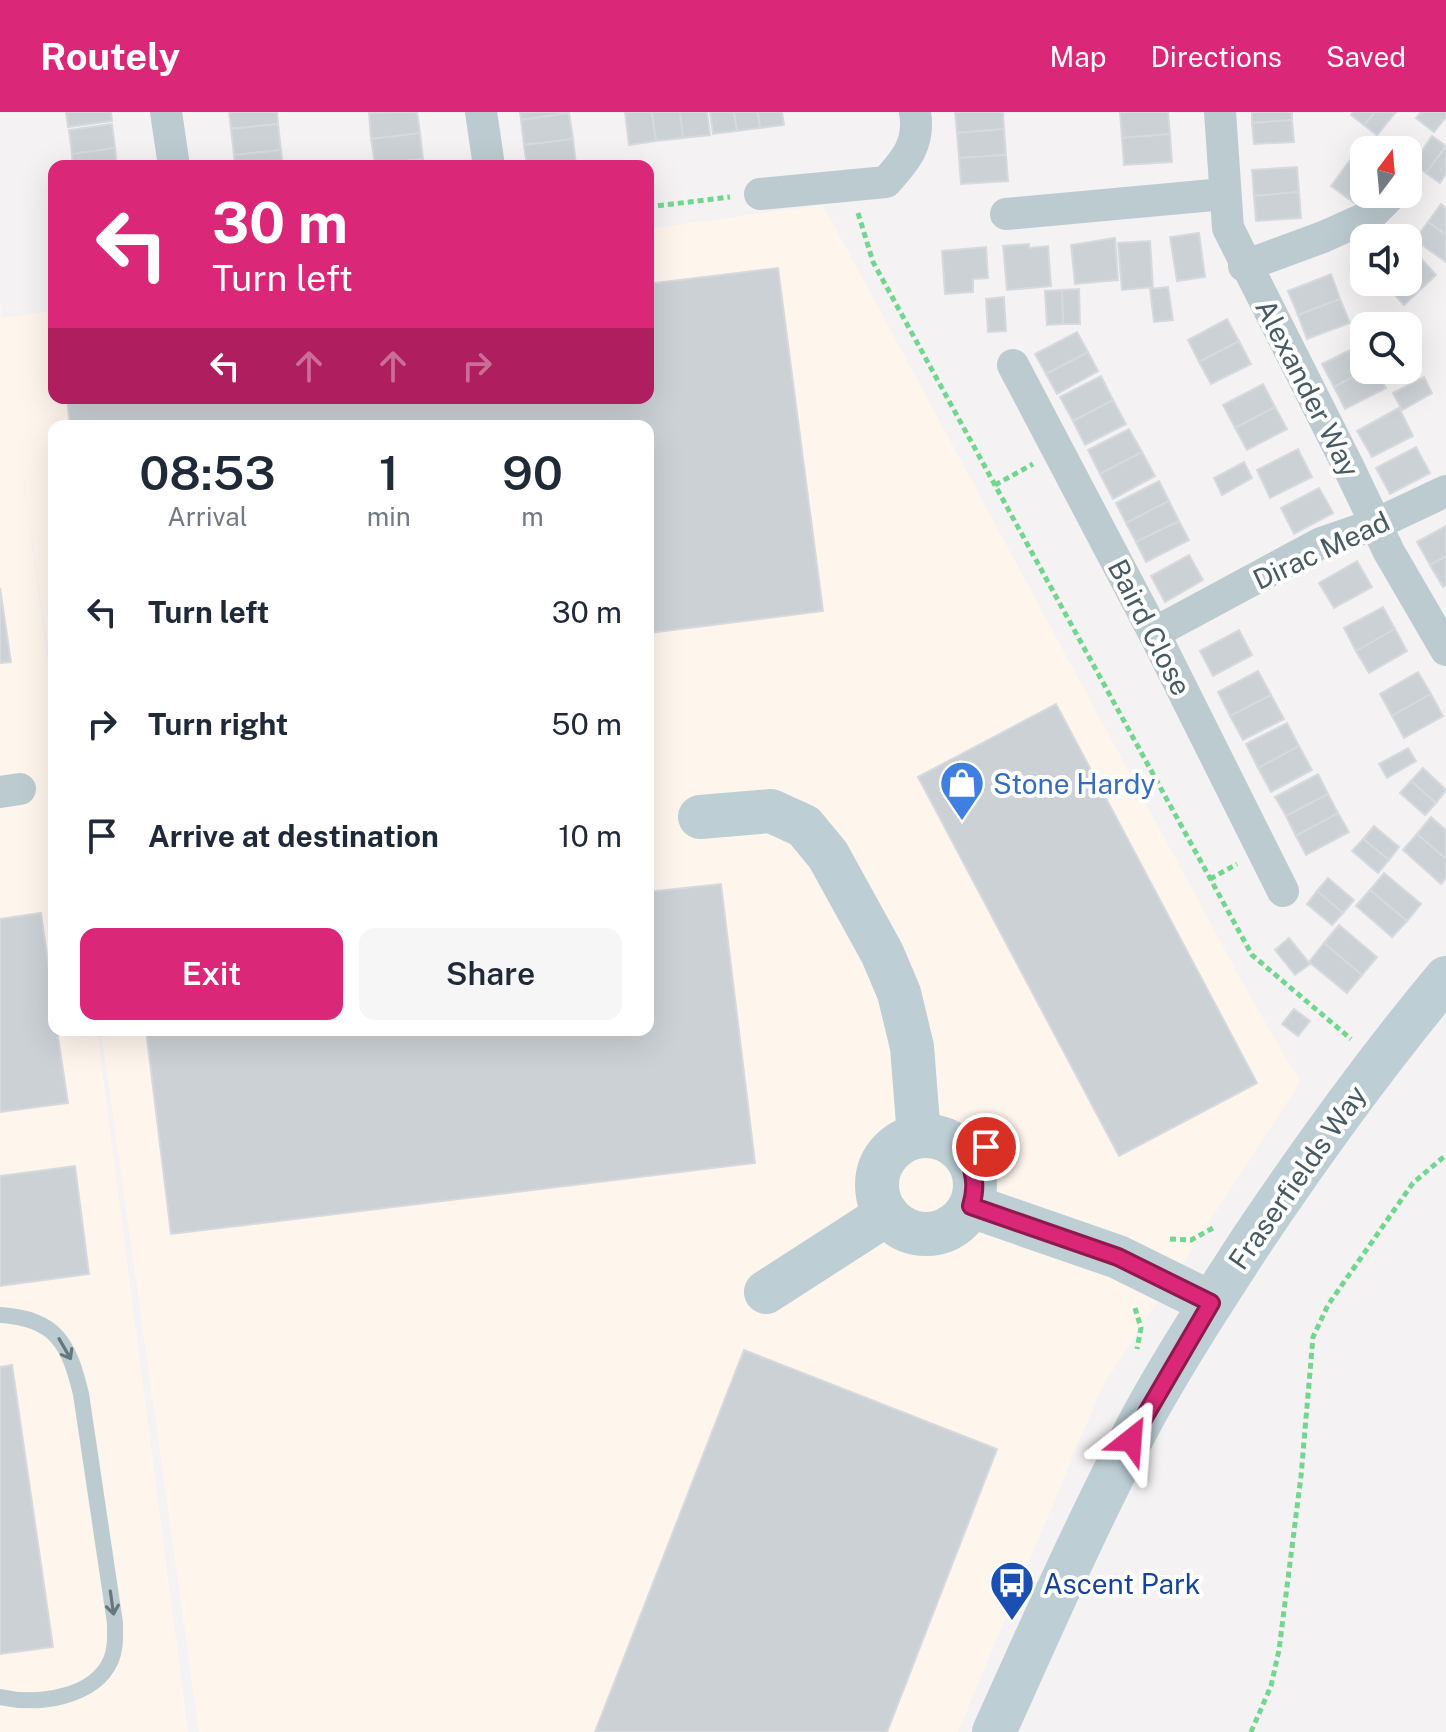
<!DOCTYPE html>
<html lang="en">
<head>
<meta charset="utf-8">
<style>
	body { margin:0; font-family:"Public Sans",sans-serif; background:#f6f6f7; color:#1f2937; height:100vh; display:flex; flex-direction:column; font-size:30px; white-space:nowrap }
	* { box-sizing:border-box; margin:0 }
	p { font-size:26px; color:#747a83 }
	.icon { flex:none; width:44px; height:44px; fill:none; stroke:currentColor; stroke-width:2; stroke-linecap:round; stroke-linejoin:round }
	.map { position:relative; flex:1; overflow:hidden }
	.side { position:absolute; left:48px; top:308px; width:606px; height:616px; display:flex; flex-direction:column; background:#fff; border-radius:16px; box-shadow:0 8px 32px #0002 }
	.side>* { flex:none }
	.banner { position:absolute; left:48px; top:48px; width:606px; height:244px; border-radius:16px; box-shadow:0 8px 32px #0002; background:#db2777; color:#fff; overflow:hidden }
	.needle { width:52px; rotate:16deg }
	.fabs { position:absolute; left:1350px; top:24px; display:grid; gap:16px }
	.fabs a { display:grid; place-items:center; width:72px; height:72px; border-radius:16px; background:#fff; box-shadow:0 8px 32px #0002; font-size:40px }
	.pin { position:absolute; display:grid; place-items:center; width:68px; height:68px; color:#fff; margin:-34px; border:4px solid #fff; border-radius:50%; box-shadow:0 2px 8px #0007 }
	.me { position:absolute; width:88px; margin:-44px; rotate:28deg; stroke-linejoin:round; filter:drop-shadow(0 0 6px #0008) }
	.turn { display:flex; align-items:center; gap:28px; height:168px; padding:0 32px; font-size:36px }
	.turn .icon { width:104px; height:104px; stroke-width:2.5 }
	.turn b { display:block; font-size:56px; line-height:68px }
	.lanes { display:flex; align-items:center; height:76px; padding:0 32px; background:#0003; justify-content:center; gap:40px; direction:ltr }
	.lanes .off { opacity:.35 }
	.eta { display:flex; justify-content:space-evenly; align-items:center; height:136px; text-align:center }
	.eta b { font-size:48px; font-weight:600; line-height:56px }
	.cta { display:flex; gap:16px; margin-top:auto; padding:16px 32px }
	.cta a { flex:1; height:92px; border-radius:16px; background:#db2777; color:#fff; font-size:32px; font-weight:600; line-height:92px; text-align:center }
	.cta a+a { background:#f6f6f7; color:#1f2937 }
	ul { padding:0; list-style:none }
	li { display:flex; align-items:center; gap:24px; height:112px; padding:0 32px }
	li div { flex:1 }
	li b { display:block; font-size:30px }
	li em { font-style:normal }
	header { display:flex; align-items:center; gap:48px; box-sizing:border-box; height:112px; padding:0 40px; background:#db2777; color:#fff }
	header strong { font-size:38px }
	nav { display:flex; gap:44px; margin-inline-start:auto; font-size:28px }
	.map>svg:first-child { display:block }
	.commercial { fill:#fef5ed }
	.building { fill:#ccd1d5; stroke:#d6dade; stroke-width:2 }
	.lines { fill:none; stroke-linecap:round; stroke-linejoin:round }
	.path { stroke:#73d68f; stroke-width:5; stroke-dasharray:6 4; stroke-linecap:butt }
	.lane { stroke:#bccbd0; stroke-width:16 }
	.street { stroke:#bccbd0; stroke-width:32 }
	.secondary { stroke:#bdced5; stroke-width:44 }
	.oneway { stroke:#65777e }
	.route-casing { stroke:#8e194d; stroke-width:20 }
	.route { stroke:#db2777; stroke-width:14 }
	.labels { text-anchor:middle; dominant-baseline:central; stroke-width:8; stroke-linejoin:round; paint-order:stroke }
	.street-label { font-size:28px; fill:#485b62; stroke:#fff }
	.shop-label { font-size:28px; fill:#366cbe; stroke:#fff; text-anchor:start }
	.transit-label { font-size:28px; fill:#164399; stroke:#fff; text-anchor:start }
</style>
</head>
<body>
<header>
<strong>Routely</strong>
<nav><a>Map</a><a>Directions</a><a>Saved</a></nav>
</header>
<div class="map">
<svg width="1446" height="1620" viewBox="0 0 1446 1620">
	<rect width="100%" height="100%" fill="#f5f2f3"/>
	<path class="commercial" d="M823,93L1246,877L1300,970L1102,1275L958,1620H199L101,918H648V314H54V581L16,311L54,596V918H97L188,1620H0V191L2,206L54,199V286H648V117Z"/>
	<g class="building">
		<path d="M66,0H111L112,9L68,15Z"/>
		<path d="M229,0H277L278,12L231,17Z"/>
		<path d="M417,0L420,21L371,27L369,1Z"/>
		<path d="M520,0H569V1L521,8Z"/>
		<path d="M625,0H652L656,29L629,33Z"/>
		<path d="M652,0H680L683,26L656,29Z"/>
		<path d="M680,0H707L710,23L683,26Z"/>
		<path d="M710,0H734L737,19L713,22Z"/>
		<path d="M734,0H758L760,16L737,19Z"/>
		<path d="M758,0H782L784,13L760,16Z"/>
		<path d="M955,0H1003L1004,17L957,21Z"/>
		<path d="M1120,0H1168L1170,22L1122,26Z"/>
		<path d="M1252,0H1292V8L1252,11Z"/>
		<path d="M1353,0H1375L1364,13L1351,3Z"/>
		<path d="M1375,0H1396L1377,23L1364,13Z"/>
		<path d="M1421,0H1446V5L1434,20L1416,6Z"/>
		<path d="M569,1L573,27L524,33L521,8Z"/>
		<path d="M1292,8L1294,30L1254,32L1252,11Z"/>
		<path d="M112,12L115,36L72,42L69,18Z"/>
		<path d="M278,12L281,38L234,43L231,17Z"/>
		<path d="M1004,17L1006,43L959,46L957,21Z"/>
		<path d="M420,21L423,47L375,52L371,27Z"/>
		<path d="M1170,22L1172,50L1124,53L1122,26Z"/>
		<path d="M1432,24L1446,34L1426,61L1413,52Z"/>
		<path d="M573,27L576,53L527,54L524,33Z"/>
		<path d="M1365,28L1378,38H1364L1366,82L1357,93L1331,74Z"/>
		<path d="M1446,34V62L1440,71L1426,61Z"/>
		<path d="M115,36L117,54H73L72,42Z"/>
		<path d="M281,38L283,54H235L234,43Z"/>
		<path d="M1006,43L1008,69L961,72L959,46Z"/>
		<path d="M423,47L424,54H375V52Z"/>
		<path d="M1297,55L1299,80L1254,84L1252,58Z"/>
		<path d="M1299,80L1301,106L1256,109L1254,84Z"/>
		<path d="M1441,92L1446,96V123L1428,110Z"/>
		<path d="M1428,110L1446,123V150L1415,128Z"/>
		<path d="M1199,121L1205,165L1177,169L1170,125Z"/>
		<path d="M1115,126L1118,168L1075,172L1071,133Z"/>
		<path d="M1150,129L1153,175L1122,178L1118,131Z"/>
		<path d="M1029,132V136L1048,134L1051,174L1007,178L1003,134Z"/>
		<path d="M1409,133L1436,163L1420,178L1408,165Z"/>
		<path d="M986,135L988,166L973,167V180L945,182L942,139Z"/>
		<path d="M778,156L823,499L648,521V314H70L67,286H648V172Z"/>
		<path d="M1331,162L1340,187L1298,203L1288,179Z"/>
		<path d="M1408,165L1420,178L1404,193L1383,170H1408Z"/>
		<path d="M1168,175L1173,208L1154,210L1150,177Z"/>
		<path d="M1079,177L1080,212H1063L1062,178Z"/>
		<path d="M1062,178L1063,212L1047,213L1045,179Z"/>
		<path d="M1004,185L1006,219L988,220L986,187Z"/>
		<path d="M1340,187L1350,211L1307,227L1298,203Z"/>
		<path d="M1227,207L1239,229L1199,250L1188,228Z"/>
		<path d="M1077,220L1088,240L1046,262L1035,242Z"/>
		<path d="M1239,229L1251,252L1211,272L1199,250Z"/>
		<path d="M1362,232L1366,258L1334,275L1322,252Z"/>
		<path d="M1088,240L1098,259L1057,282L1046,262Z"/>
		<path d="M1366,258H1376L1386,276L1345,297L1334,275Z"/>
		<path d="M1101,264L1113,288L1073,309L1060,285Z"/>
		<path d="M1424,265L1432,281L1402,298L1393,281Z"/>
		<path d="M1263,272L1275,295L1235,316L1223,293Z"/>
		<path d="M1113,288L1126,312L1085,333L1073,309Z"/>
		<path d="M1275,295L1287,317L1247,338L1235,316Z"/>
		<path d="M1399,296L1413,324L1372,345L1357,319Z"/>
		<path d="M1129,317L1142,340L1100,362L1088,338Z"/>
		<path d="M1416,335L1430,361L1390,382L1376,356Z"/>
		<path d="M1298,337L1312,365L1270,386L1257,358Z"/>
		<path d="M1142,340L1155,364L1113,387L1100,362Z"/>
		<path d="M1244,350L1252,366L1222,383L1214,366Z"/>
		<path d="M1159,369L1169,389L1126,411L1116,391Z"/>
		<path d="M1319,376L1333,401L1294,422L1281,396Z"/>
		<path d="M1169,389L1179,409L1136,430L1126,411Z"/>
		<path d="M1179,409L1189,428L1146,450L1136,430Z"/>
		<path d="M1446,414V444L1430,453L1417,430Z"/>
		<path d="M1189,443L1203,468L1165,490L1151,464Z"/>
		<path d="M1446,444V473L1443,475L1430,453Z"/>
		<path d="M1357,449L1372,475L1334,496L1319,471Z"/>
		<path d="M0,476L11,550L0,551Z"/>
		<path d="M1383,495L1395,517L1356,539L1344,516Z"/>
		<path d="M1395,517L1407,539L1369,561L1356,539Z"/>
		<path d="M1239,518L1252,543L1213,564L1200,539Z"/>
		<path d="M1258,559L1271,583L1230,604L1218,580Z"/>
		<path d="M1418,560L1431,582L1392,604L1380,582Z"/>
		<path d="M1431,582L1443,604L1404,626L1392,604Z"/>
		<path d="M1271,583L1284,607L1243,628L1230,604Z"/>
		<path d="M1056,592L1257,971L1119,1044L918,665Z"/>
		<path d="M1287,611L1299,634L1258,656L1246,632Z"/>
		<path d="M1299,634L1312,658L1271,680L1258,656Z"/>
		<path d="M1408,636L1416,649L1387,666L1379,652Z"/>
		<path d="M1423,656L1446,678L1436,691L1411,669Z"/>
		<path d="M1318,662L1328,682L1286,704L1275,685Z"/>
		<path d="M1411,669L1436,691L1425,703L1400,681Z"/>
		<path d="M1328,682L1338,701L1296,724L1286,704Z"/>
		<path d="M1338,701L1349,720L1306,743L1296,724Z"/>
		<path d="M1431,705L1446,718V747L1417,722Z"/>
		<path d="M1374,714L1399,735L1389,748L1363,727Z"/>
		<path d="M1417,722L1446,747V766L1441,772L1403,738Z"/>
		<path d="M1363,727L1389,748L1378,761L1352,739Z"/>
		<path d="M1384,761L1421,792L1407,809L1370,778Z"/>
		<path d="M1328,766L1354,788L1343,801L1317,779Z"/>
		<path d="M721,772L755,1051L171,1122L146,918H648V780Z"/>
		<path d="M1370,778L1407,809L1392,825L1356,794Z"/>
		<path d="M1317,779L1343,801L1332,813L1307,792Z"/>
		<path d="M41,801L54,894V918H57L68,991L0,1000V807Z"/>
		<path d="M1339,813L1377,845L1362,863L1324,831Z"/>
		<path d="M1289,826L1310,852L1295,863L1275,838Z"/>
		<path d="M1324,831L1362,863L1347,881L1309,850Z"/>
		<path d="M1294,897L1310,909L1298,924L1282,912Z"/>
		<path d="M75,1054L89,1162L0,1174V1064Z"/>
		<path d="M744,1238L997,1337L887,1620H595Z"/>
		<path d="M12,1253L53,1535L0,1542V1255Z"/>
	</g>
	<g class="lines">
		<g class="path">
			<path d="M648,95L730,85"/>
			<path d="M858,101L873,150L1252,843L1351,927"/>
			<path d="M995,373L1033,352"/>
			<path d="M1210,767L1237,752"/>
			<path d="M1170,1127L1191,1128L1213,1116"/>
			<path d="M1135,1196L1141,1216L1137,1237"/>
			<path d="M1251,1620L1271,1574L1279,1538L1301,1364L1313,1225L1328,1193L1413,1071L1446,1043"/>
		</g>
		<g class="lane">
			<path d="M970,1050L986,1035L1007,1021"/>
			<path d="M0,1203C56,1206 69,1232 81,1282L115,1511C115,1524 116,1536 111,1548C94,1587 36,1593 0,1585"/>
		</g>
		<g class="street">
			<path d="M166,0L174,54"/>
			<path d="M481,0L489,54"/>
			<path d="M1220,0L1228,116L1348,354L1389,440L1446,538"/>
			<path d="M760,82L886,70C907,47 920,31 915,0"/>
			<path d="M1006,102L1224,82"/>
			<path d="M1244,154L1323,125L1370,104L1392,82"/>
			<path d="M1013,253L1154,521L1283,779"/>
			<path d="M1154,521L1321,431L1376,412L1446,379"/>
			<path d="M0,680L20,677"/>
		</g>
		<g class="secondary">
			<path d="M700,705L771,699L804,714L828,743L882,841L899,881L912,935L919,1024"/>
			<circle cx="926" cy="1073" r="49"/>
			<path d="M971,1094L1118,1145L1211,1191"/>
			<path d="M766,1180L887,1102"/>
			<path d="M994,1620C1042,1514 1089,1406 1144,1303C1177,1243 1215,1185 1252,1128C1313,1037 1376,950 1446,866"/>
		</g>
	</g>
	<defs><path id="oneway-shaft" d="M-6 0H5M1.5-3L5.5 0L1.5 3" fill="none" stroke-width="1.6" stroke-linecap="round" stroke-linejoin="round" transform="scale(2)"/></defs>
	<g class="oneway">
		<use href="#oneway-shaft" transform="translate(65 1237) rotate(60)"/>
		<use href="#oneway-shaft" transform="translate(112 1491) rotate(82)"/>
	</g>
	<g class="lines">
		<g class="route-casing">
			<path id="route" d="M986,1035L970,1050C975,1066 976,1078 971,1094L1118,1145L1211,1191L1131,1328"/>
		</g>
		<use href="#route" class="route"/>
	</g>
	<defs>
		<g id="shop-pin" transform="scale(2.3)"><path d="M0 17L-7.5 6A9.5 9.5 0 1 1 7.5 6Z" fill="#3f7fe0" stroke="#fff"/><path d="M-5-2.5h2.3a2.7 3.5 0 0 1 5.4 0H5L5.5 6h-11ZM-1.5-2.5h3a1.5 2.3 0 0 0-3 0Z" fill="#fff"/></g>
		<g id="bus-pin" transform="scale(2.3)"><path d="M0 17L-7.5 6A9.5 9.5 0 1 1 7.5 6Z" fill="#1a4fb4" stroke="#fff"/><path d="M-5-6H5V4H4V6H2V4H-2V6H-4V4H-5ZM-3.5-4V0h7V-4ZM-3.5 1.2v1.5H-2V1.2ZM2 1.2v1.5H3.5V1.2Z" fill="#fff"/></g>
	</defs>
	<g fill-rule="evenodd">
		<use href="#shop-pin" x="962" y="671"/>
		<use href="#bus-pin" x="1012" y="1471"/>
	</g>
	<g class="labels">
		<g class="street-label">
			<text transform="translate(1308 276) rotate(63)">Alexander Way</text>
			<text transform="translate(1321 438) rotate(-25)">Dirac Mead</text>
			<text transform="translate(1150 515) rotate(63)">Baird Close</text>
			<text transform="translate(1297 1065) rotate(-55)">Fraserfields Way</text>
		</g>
		<g class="shop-label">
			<text x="993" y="671">Stone Hardy</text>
		</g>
		<g class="transit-label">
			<text x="1043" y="1471">Ascent Park</text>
		</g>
	</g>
</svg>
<div class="fabs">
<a><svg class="needle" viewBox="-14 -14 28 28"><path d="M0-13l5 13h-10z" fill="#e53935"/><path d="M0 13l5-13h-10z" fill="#747a83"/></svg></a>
<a><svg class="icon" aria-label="sound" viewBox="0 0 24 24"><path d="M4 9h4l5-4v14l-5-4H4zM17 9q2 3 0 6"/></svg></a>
<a><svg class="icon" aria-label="search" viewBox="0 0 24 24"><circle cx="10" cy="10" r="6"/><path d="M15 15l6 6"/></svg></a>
</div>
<div class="pin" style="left:986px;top:1035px;background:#d93025"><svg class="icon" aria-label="arrive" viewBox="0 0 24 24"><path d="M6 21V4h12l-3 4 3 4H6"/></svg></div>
<svg class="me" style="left:1131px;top:1328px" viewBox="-20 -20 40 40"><path d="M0-17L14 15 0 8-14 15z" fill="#db2777" stroke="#fff" stroke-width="4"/></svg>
<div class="banner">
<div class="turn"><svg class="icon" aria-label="left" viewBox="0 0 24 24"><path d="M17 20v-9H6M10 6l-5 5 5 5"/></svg><div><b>30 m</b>Turn left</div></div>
<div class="lanes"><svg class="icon" aria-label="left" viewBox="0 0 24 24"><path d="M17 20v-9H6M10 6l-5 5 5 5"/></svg><svg class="icon off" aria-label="ahead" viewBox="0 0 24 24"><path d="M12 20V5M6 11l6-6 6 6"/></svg><svg class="icon off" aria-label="ahead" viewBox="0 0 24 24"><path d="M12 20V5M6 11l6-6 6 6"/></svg><svg class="icon off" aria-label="right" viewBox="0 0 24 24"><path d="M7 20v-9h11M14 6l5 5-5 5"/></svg></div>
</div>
<section class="side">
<div class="eta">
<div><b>08:53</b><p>Arrival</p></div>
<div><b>1</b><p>min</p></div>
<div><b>90</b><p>m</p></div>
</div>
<ul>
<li><svg class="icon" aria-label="left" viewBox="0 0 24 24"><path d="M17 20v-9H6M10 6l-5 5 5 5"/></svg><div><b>Turn left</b></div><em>30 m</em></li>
<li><svg class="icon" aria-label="right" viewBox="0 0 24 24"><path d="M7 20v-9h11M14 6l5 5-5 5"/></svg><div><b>Turn right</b></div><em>50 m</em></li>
<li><svg class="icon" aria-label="arrive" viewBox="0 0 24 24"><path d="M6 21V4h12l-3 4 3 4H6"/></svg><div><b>Arrive at destination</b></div><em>10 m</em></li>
</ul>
<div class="cta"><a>Exit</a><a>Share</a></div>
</section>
</div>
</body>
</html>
